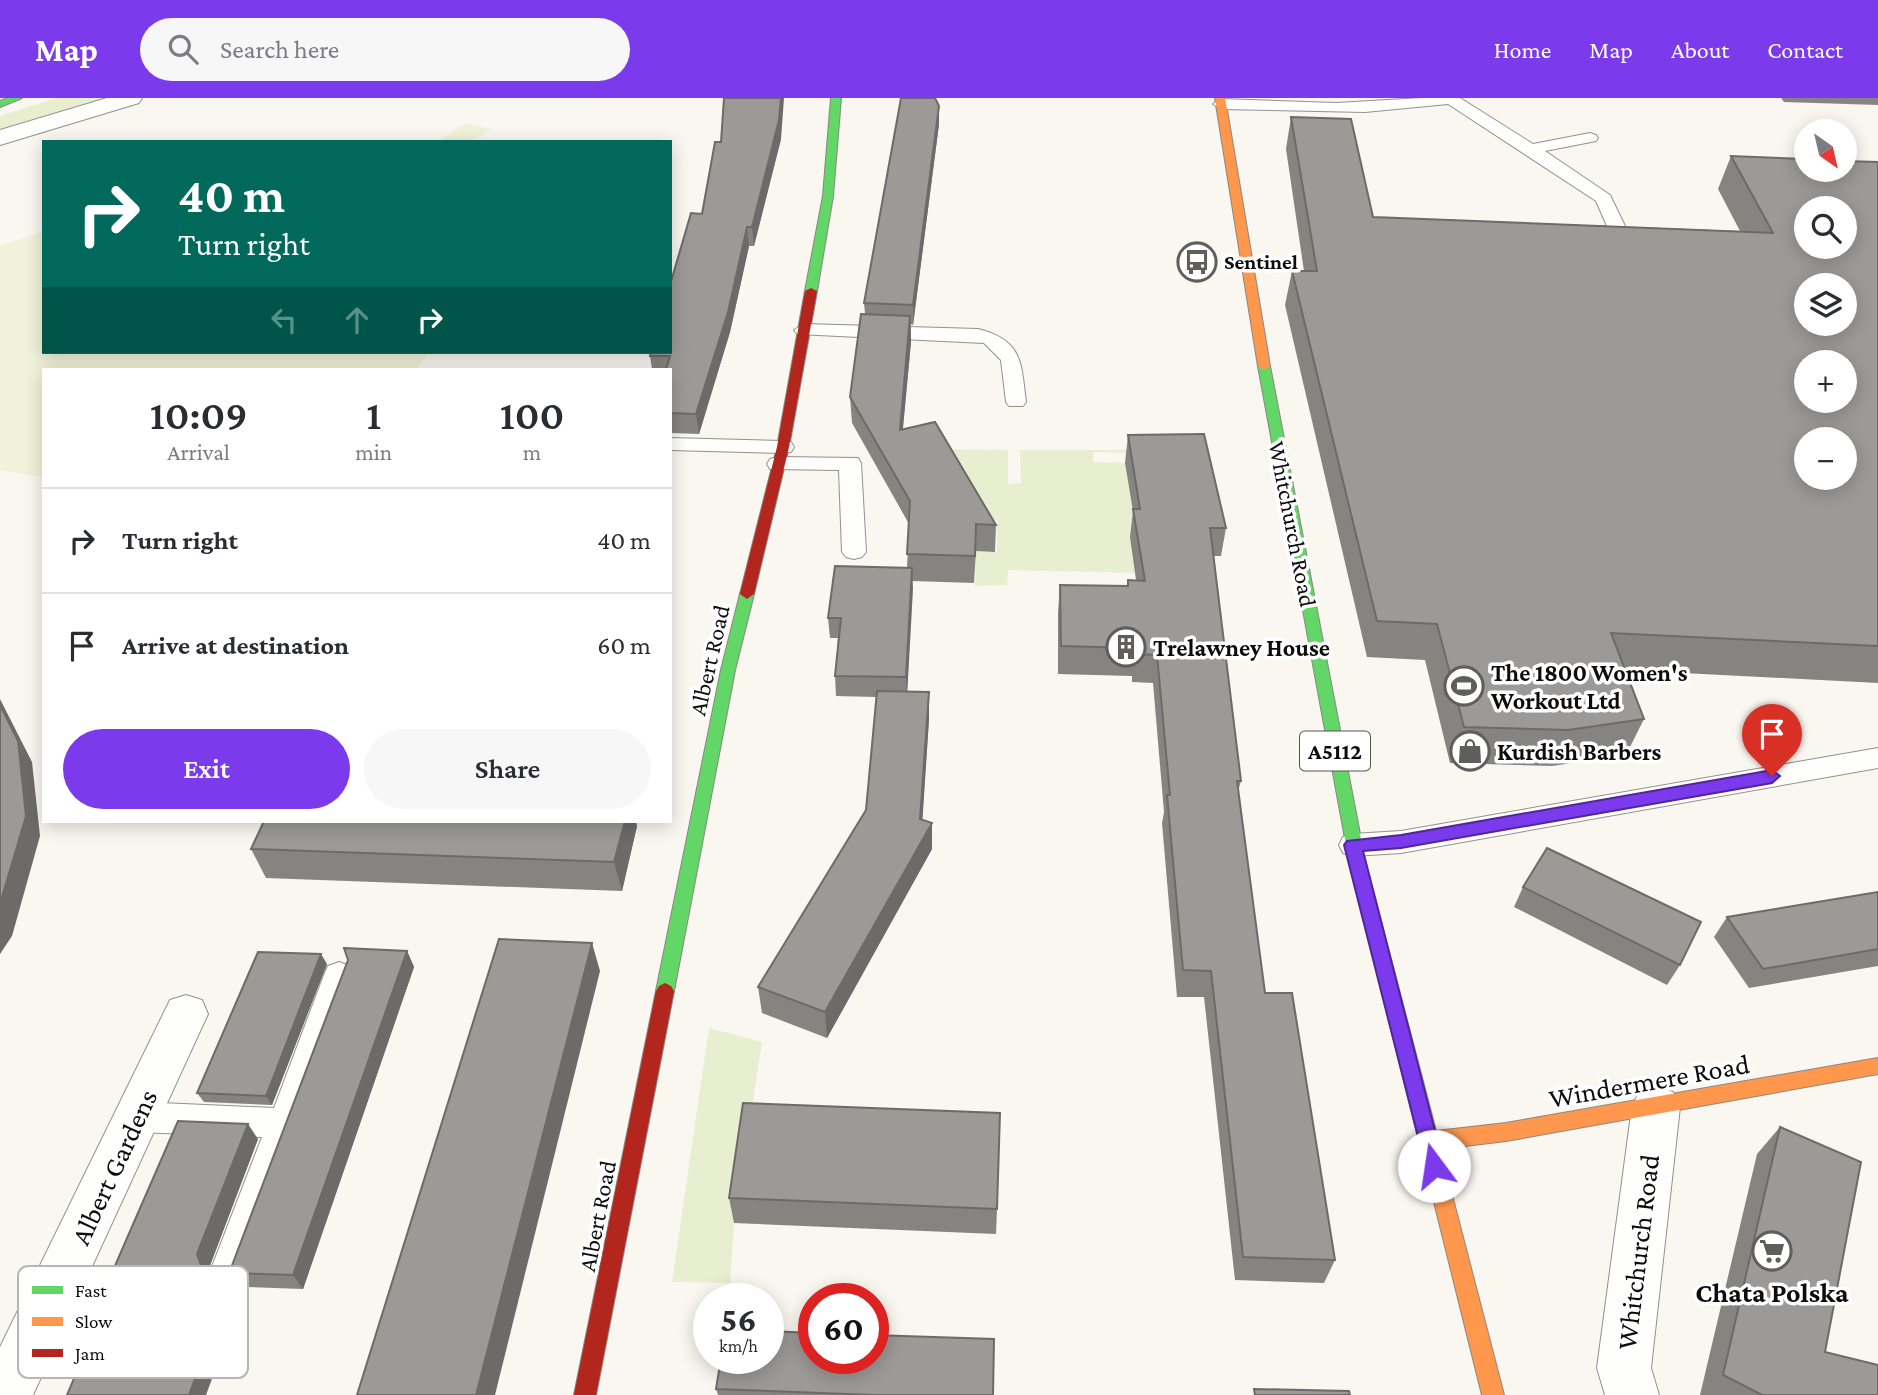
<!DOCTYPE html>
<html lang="en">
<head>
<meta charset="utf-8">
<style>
	body { margin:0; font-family:"Crimson Pro",serif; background:#f7f7f7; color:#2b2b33; height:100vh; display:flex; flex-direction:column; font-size:26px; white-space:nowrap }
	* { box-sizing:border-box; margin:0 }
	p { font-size:23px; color:#7c7c81 }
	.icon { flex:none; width:38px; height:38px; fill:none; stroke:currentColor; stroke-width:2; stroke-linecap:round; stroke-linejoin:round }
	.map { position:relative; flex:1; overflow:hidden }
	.sheet { position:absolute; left:42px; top:270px; width:630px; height:455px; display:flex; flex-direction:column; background:#fff; border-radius:0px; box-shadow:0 4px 18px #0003 }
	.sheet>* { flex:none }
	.banner { position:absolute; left:42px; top:42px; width:630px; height:214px; border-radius:0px; box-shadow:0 4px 18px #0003; background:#00695c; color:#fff; overflow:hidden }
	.needle { width:46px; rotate:146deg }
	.tools { position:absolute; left:1794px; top:21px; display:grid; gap:14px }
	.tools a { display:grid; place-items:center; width:63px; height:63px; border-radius:50%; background:#fff; box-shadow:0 4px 18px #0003; font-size:35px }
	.speed { position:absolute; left:693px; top:1185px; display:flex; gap:14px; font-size:35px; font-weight:700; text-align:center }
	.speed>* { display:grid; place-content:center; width:91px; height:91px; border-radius:50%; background:#fff; box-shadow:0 4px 18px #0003; line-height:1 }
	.speed small { font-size:18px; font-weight:400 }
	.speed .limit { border:10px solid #d22; background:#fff; color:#111 }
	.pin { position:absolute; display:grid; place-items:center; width:60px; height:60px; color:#fff; margin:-72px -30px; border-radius:50% 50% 50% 0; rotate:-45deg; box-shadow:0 0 7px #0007 }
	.pin .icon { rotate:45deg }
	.me { position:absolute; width:77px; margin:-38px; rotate:346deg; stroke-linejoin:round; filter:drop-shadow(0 0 5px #0008) }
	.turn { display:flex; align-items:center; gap:24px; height:147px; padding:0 21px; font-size:32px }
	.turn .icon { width:91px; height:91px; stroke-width:2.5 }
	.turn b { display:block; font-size:49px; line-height:60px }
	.lanes { display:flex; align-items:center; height:66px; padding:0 21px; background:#0003; justify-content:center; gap:35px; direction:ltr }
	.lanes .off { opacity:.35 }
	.eta { display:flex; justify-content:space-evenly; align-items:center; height:119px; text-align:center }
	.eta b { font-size:42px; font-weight:600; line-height:49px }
	.action { display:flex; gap:14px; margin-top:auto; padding:14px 21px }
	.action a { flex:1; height:80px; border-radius:42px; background:#7c3aed; color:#fff; font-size:28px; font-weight:600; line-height:80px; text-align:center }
	.action a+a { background:#f7f7f7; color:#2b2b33 }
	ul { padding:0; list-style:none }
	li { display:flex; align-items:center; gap:21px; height:105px; padding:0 21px; border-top:2px solid #e1e1e2 }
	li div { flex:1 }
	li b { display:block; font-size:26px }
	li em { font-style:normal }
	header { display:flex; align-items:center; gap:42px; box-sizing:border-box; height:98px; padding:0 35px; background:#7c3aed; color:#fff }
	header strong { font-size:33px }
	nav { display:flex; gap:38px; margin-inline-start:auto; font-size:24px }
	.search { width:490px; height:63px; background:#f7f7f7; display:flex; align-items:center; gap:18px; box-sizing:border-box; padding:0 24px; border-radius:38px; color:#7c7c81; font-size:26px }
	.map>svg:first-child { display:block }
	.green { fill:#e8eed0 }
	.pitch { fill:#f1f2da }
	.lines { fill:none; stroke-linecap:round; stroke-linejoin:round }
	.lane-casing { stroke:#93918f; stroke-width:2 }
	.street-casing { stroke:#93918f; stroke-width:2 }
	.fast-casing { stroke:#8a8885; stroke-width:2 }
	.slow-casing { stroke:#8a8885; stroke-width:2 }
	.jam-casing { stroke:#8a8885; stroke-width:2 }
	.lane { fill:#fefefd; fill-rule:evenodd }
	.street { fill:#fefefd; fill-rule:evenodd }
	.fast { fill:#63d668; fill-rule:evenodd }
	.slow { fill:#ff974d; fill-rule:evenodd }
	.jam { fill:#b3261e; fill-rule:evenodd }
	.wall { fill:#868481 }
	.shaded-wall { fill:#6d6b69 }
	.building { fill:#9c9996; stroke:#6d6b69; stroke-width:2; fill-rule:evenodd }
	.route { fill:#7c3aed; stroke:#51269a; stroke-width:2 }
	.labels { text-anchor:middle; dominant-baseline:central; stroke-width:7; stroke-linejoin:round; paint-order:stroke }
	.far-poi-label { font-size:21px; font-weight:bold; fill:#0c0c0c; stroke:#fff; text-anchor:start }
	.shield { fill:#fff; stroke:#555; stroke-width:2 }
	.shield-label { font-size:23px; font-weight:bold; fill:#0c0c0c }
	.street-label { font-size:24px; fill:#0c0c0c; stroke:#fff }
	.poi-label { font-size:24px; font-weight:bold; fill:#0c0c0c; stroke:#fff; text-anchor:start }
	.near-street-label { font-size:28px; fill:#0c0c0c; stroke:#fff }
	.near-poi-label { font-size:28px; font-weight:bold; fill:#0c0c0c; stroke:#fff }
	.key { fill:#fff; stroke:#b6b6b6; stroke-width:2 }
	.key-label { font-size:19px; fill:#0c0c0c }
</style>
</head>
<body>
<header>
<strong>Map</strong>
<div class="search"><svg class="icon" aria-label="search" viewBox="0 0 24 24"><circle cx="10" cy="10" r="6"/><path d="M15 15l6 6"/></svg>Search here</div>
<nav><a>Home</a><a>Map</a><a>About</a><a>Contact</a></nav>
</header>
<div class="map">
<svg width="1878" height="1297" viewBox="0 0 1878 1297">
	<rect width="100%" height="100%" fill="#faf6f0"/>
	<g class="green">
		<path d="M56,0H114L0,36V18Z"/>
		<path d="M935,351L1008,352V386L1021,385L1020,352H1131V355L1093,354V364L1132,365L1146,475L1008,472L1007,487L975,488L976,453L997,454V422H976Z"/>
		<path d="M709,930L762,944L734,1125L730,1185L672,1184Z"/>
	</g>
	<g class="pitch">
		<path d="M466,25L491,31L473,44H438Z"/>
		<path d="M44,133V254H429L417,271H44V379L0,372V148Z"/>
	</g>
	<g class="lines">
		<g class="lane-casing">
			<g id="lane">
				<path d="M1422,0H1460L1533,46L1590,35L1596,37L1598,40L1596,43L1545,53L1610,97L1625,128C1615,141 1593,143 1578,139L1575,135L1578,131L1607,128L1596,103L1448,6L1365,14L1221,11L1213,6L1221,1L1336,5Z"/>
				<path d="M804,226L978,231C1023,242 1021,265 1026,304L1023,308H1009L1006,304L1001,262L984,245L797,236L794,232Z"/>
				<path d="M670,340L783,343L791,344L794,349L791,354L783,355L670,352Z"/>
				<path d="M778,359L858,360L861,365L866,454L862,459L854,461L846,459L842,454L839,372L770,371L767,366L770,361Z"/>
				<path d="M1878,650V670L1401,755L1353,758L1343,755L1339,747L1343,739L1353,736L1401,733Z"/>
				<path d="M339,864L350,868L354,877L245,1171L240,1183L228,1188L216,1183L211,1171L262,1039L138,1034L127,1029L122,1019L127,1009L138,1004L274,1010L324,877L328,868Z"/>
			</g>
		</g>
		<g class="street-casing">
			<g id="street">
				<path d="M107,0H142L139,5L0,47V32Z"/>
				<path d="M186,897L202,902L208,916L33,1297H0V1249L170,902Z"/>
				<path d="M1656,988L1673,994L1680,1009L1651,1270L1659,1297H1605L1597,1270L1632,1009L1639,994Z"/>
			</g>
		</g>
		<g class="fast-casing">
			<g id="fast">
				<path d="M8,0H22L0,9V3Z"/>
				<path d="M831,0H841L833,98L817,193L811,196L805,193L823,98Z"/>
				<path d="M1264,264L1270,268L1365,762L1363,767H1351L1349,762L1258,268Z"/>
				<path d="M747,491L754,496L735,572L674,893L671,898L665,901L659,898L656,893L721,572L740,496Z"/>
			</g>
		</g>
		<g class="slow-casing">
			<g id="slow">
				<path d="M1215,0H1225L1270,268L1264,272L1258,268Z"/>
				<path d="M1357,755L1363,757L1365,762L1436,1033L1506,1025L1878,960V976L1506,1043L1440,1051L1504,1297H1482L1349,762L1351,757Z"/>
			</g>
		</g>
		<g class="jam-casing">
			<g id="jam">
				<path d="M811,190L817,193L789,349L754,496L747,501L740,496L777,349L805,193Z"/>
				<path d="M665,885L671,888L674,893L596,1297H574L656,893L659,888Z"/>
			</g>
		</g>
		<use href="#lane" class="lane"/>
		<use href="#street" class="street"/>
		<use href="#fast" class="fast"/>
		<use href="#slow" class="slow"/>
		<use href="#jam" class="jam"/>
	</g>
	<g class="wall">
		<path d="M1781,0H1878V7L1784,4Z"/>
		<path d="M1291,19L1373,119L1740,133L1718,91L1731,58L1878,64V585L1625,572L1644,621L1626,657L1552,668L1450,665L1425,562L1367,559L1285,207L1292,173H1304L1286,51Z"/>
		<path d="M939,26L913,227L911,226V244L903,331L996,427L995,454L976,453L974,485L912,483L907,593L929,594V621L922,721L932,751L827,940L762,915L758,889L866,712L876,599L836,598L835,578L838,540H830L828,520L907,470L909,426L852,325L850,299L865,216L864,205Z"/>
		<path d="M781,41L754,148H749L730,234L699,336L670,335V271H652L650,258L702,116L721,44Z"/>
		<path d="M1128,337L1226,430L1221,458H1214L1241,683L1238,693L1265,895L1335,1162L1324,1185L1235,1182L1204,899H1177L1162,725L1164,714L1153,585L1132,584V578L1058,576V515L1060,487L1127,488L1128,482H1136L1130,439L1133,413L1125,365Z"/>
		<path d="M637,728L622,793L266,780L251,751Z"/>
		<path d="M1523,789L1680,867L1667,887L1514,809Z"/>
		<path d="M1878,794V868L1749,890L1714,839L1727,819Z"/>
		<path d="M407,853L414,869L303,1191L246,1189L119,1175L114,1170L258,1041L209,1170L210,1173L217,1176L231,1170Z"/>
		<path d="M327,866L272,1007L204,1004L197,995Z"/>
		<path d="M1780,1029L1825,1254L1878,1297H1700L1757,1056Z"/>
		<path d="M729,1100L997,1111L996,1136L734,1125Z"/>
		<path d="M716,1291L993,1297H718Z"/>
	</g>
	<g class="shaded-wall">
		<path d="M781,0H784L781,41L754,148L752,129Z"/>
		<path d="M939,8V26L913,227V207Z"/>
		<path d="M747,129L749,148L730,234L699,336L696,316Z"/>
		<path d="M910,218L911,244L900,358V332Z"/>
		<path d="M912,470L913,491L907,599L906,579Z"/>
		<path d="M929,594V621L921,745L932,725V751L827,940L825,914Z"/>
		<path d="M0,601L32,664L40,738L12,838L0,856Z"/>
		<path d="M625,723H636L637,728L622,793L614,764Z"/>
		<path d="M592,845L600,873L495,1297H476Z"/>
		<path d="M407,853L414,869L303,1191L293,1177Z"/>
		<path d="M321,856L327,866L272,1007L266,998Z"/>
		<path d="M248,1026L258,1041L209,1170L214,1184L202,1170L197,1156Z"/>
		<path d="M234,1175L246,1189L206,1297H189Z"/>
	</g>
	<g class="building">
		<path d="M724,0H781L779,22L752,129H747L728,214L696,316L670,315V271H666L670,258H650L651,254H670V187L691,115L702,116L715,44H721Z"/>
		<path d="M901,0H935L939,8L913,207L864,205Z"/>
		<path d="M1291,19L1351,21L1373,119L1773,135L1731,58L1806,61V72H1844V63L1878,64V548L1611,535L1644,621L1568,632L1464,629L1437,526L1377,523L1292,173H1317ZM1806,110H1844V149H1806ZM1806,187H1844V226H1806ZM1806,264H1844V303H1806ZM1806,341H1844V380H1806Z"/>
		<path d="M861,216L910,218L900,332L935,324L996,427L976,426L975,458L907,456L910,403L850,299Z"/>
		<path d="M1204,336L1226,430H1210L1241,683H1237L1265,895H1292L1335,1162L1243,1159L1211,873L1183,872L1167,697H1170L1157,557L1136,556L1135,550L1061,548L1060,487L1128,488V482L1145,483L1133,411H1140L1128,337Z"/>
		<path d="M835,468L912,470L906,579L835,578L841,520H828Z"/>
		<path d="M877,593L929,594L920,721L932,725L825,914L758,889L866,712Z"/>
		<path d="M0,607L18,643L26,718L0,806Z"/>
		<path d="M264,723H625L614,764L251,751Z"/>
		<path d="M1547,750L1701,824L1680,867L1523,789Z"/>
		<path d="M1878,794V851L1763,871L1727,819Z"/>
		<path d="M499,841L592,845L476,1297H357Z"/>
		<path d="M344,850L407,853L293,1177L234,1175L189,1297H67L121,1170H114L178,1023L248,1026L197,1156L202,1170L217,1176L231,1170L348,862Z"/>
		<path d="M258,854L321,856L266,998L197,995Z"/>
		<path d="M743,1005L1000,1015L997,1111L729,1100Z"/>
		<path d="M1780,1029L1861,1064L1825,1254L1878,1267V1297H1762L1723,1277Z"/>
		<path d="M768,1233L814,1235V1260H873V1237L994,1241L993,1297H873L716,1291L721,1260H768Z"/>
		<path d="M1254,1291L1349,1293L1350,1297H1255Z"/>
	</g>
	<path class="route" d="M1772,672L1780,678L1772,685L1401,750L1363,753L1444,1068L1441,1074L1434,1077L1427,1074L1344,747L1347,743L1401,737Z"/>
	<defs>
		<g id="bus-ring" transform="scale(2.0125)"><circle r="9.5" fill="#fff" stroke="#5f5e5c" stroke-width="1.5"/><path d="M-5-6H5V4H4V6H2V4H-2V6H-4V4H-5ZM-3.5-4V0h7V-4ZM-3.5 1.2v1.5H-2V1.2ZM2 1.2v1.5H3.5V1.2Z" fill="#5f5e5c"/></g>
		<g id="building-ring" transform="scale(2.0125)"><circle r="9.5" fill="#fff" stroke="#5f5e5c" stroke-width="1.5"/><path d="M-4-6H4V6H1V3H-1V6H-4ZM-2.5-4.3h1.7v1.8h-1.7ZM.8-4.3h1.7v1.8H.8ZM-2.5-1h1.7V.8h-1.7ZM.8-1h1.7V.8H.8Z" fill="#5f5e5c"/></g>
		<g id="stadium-ring" transform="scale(2.0125)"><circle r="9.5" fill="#fff" stroke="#5f5e5c" stroke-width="1.5"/><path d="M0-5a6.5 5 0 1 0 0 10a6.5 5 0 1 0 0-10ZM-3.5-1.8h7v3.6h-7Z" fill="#5f5e5c"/></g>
		<g id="shop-ring" transform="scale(2.0125)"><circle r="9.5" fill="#fff" stroke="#5f5e5c" stroke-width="1.5"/><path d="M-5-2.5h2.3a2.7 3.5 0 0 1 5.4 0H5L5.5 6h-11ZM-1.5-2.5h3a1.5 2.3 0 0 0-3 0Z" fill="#5f5e5c"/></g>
		<g id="supermarket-ring" transform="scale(2.0125)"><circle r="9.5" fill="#fff" stroke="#5f5e5c" stroke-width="1.5"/><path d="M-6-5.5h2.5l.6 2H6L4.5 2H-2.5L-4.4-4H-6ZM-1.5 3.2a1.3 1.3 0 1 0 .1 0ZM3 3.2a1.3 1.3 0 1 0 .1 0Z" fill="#5f5e5c"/></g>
	</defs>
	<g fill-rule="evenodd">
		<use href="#bus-ring" x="1197" y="164"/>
		<use href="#building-ring" x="1126" y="549"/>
		<use href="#stadium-ring" x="1464" y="588"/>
		<use href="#shop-ring" x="1470" y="653"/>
		<use href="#supermarket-ring" x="1772" y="1153"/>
	</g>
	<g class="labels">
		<g class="far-poi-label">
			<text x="1224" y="164">Sentinel</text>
		</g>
		<rect class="shield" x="1300" y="633.5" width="70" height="39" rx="5"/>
		<g class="shield-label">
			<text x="1335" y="653">A5112</text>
		</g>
		<g class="street-label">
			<text transform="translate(1293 426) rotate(79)">Whitchurch Road</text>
			<text transform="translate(709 562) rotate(-77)">Albert Road</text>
			<text transform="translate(597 1118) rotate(-79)">Albert Road</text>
		</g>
		<g class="poi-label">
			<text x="1153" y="549">Trelawney House</text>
			<text x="1491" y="574">The 1800 Women's<tspan x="1491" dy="28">Workout Ltd</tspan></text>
			<text x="1497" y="653">Kurdish Barbers</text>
		</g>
		<g class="near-street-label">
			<text transform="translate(1649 983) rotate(-10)">Windermere Road</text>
			<text transform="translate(114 1069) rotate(-65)">Albert Gardens</text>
			<text transform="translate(1638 1154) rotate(-83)">Whitchurch Road</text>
		</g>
		<g class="near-poi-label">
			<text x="1772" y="1194">Chata Polska</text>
		</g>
	</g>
	<rect x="18" y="1168" width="230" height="112" rx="10" class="key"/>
	<rect x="32" y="1188" width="31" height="8" fill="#63d668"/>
	<rect x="32" y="1219" width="31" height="9" fill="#ff974d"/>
	<rect x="32" y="1251" width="31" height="8" fill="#b3261e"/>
	<g class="key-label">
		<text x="75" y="1199">Fast</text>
		<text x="75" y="1230">Slow</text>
		<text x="75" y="1262">Jam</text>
	</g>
</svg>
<div class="tools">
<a><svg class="needle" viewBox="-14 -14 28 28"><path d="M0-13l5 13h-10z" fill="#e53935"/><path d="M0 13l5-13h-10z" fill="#7c7c81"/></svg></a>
<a><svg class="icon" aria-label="search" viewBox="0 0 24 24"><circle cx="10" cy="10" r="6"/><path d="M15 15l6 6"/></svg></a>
<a><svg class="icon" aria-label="layers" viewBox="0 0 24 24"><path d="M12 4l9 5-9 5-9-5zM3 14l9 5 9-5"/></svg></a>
<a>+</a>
<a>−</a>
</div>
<div class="speed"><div>56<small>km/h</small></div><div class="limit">60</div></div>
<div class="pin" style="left:1772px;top:678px;background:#d93025"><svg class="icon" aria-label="arrive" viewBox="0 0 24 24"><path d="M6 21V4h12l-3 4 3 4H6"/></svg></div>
<svg class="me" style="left:1434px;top:1068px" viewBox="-20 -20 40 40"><circle r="19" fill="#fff"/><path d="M0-13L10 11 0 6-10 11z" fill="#7c3aed"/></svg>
<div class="banner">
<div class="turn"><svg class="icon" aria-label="right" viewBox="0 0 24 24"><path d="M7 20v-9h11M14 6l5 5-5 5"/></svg><div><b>40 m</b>Turn right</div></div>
<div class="lanes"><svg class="icon off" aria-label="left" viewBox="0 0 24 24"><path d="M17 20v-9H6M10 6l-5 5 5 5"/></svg><svg class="icon off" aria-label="ahead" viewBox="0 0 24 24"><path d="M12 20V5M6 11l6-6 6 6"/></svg><svg class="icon" aria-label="right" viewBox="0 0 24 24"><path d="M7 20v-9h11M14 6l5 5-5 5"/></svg></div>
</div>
<section class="sheet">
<div class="eta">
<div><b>10:09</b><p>Arrival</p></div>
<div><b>1</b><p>min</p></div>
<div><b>100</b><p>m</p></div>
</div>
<ul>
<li><svg class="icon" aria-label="right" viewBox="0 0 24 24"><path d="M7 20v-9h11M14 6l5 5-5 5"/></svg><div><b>Turn right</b></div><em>40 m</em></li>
<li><svg class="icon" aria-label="arrive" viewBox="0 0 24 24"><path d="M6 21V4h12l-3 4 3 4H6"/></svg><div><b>Arrive at destination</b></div><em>60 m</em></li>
</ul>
<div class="action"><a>Exit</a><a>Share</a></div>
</section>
</div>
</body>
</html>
